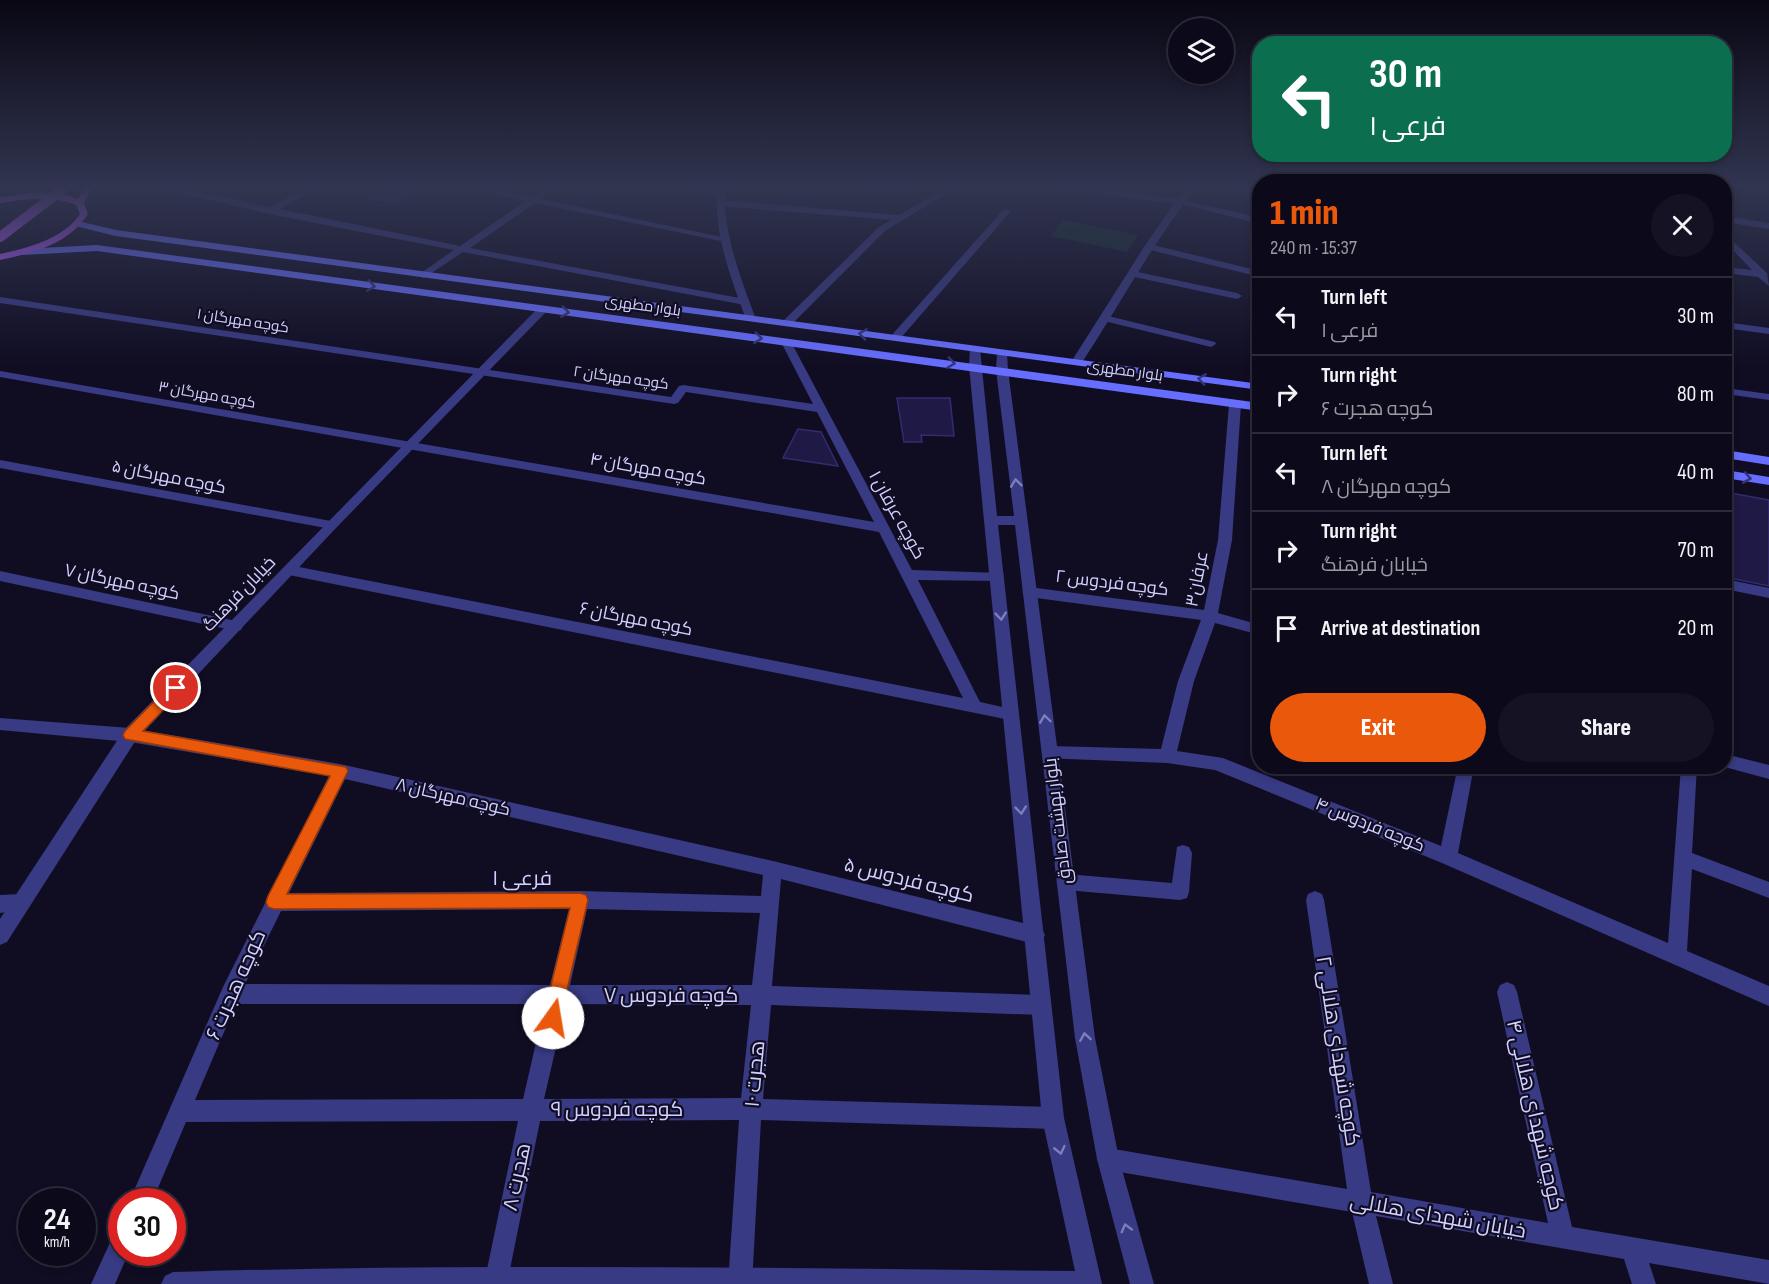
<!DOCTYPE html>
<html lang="en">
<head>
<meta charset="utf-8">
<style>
	body { margin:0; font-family:"Sofia Sans Condensed",Cairo,sans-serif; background:#151323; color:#f1f3f6; height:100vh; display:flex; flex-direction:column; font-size:22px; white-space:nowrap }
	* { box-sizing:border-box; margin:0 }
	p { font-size:20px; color:#9a9aa2 }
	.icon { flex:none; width:33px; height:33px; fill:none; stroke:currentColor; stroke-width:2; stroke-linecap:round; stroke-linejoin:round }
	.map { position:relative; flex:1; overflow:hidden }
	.details { position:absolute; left:1252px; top:174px; width:480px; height:600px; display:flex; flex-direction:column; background:#0c0a1a; border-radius:24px; box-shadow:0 3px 9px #0003,0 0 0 2px #2c2b39 }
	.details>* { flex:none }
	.top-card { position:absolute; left:1252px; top:36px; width:480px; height:126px; border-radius:24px; box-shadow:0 3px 9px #0003,0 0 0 2px #2c2b39; background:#0b6e4f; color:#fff; overflow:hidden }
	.buttons { position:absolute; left:1168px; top:18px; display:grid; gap:12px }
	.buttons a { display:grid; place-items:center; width:66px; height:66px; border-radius:50%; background:#0c0a1a; box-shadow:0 3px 9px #0003,0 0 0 2px #2c2b39; font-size:30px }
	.speed { position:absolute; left:18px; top:1188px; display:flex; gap:12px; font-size:30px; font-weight:700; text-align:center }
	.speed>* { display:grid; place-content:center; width:78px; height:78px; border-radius:50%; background:#0c0a1a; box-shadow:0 3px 9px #0003,0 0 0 2px #2c2b39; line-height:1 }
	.speed small { font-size:15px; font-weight:400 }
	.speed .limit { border:9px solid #d22; background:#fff; color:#111 }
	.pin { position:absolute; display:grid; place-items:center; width:51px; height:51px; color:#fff; margin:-26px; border:3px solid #fff; border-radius:50%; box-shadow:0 2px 6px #0007 }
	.me { position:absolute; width:66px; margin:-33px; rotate:13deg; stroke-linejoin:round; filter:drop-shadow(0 0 4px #0008) }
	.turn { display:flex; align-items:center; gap:21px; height:126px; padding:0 18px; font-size:27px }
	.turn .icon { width:78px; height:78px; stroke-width:2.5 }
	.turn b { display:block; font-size:42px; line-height:51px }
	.round { display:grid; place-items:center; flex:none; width:63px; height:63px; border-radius:32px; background:#151323 }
	.overview { display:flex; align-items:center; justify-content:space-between; height:102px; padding:0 18px }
	h1 { font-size:36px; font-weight:800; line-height:45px; color:#ea580c }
	.primary-button { display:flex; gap:12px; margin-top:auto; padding:12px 18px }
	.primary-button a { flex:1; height:69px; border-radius:36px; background:#ea580c; color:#fff; font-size:24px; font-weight:800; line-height:69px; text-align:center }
	.primary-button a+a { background:#151323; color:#f1f3f6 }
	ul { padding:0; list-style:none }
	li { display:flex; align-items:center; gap:18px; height:78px; padding:0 18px; border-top:2px solid #2c2b39 }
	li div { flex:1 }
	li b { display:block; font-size:22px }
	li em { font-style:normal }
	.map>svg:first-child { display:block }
	.green { fill:#102d2a }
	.building { fill:#1f1945; stroke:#342b71; stroke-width:1.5 }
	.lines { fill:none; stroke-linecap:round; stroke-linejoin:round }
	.minor { fill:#383a83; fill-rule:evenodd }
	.tertiary { fill:#383a83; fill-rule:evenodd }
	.secondary { fill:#676eff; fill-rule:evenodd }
	.primary { fill:#b457ff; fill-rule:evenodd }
	.primary-bridge { stroke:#b457ff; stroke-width:10 }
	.oneway { stroke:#33347b }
	.oneway2 { stroke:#7d7ebb }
	.route { fill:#ea580c; stroke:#983908; stroke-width:1.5 }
	.labels { text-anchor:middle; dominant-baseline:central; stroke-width:4.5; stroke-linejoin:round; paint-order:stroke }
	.far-street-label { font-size:15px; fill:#d2d0ff; stroke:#100d23 }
	.street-label { font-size:18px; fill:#d2d0ff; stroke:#100d23 }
	.near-street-label { font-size:21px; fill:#d2d0ff; stroke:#100d23 }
</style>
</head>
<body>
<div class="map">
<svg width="1769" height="1284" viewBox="0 0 1769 1284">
	<rect width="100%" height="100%" fill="#100d23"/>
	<path class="green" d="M1063,220L1138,235L1127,252L1051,236Z"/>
	<g class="building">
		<path d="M390,186H420L394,203L369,198Z"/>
		<path d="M897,398H950L954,436L921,435L922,442H904Z"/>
		<path d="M798,429L821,432L838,466L783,458Z"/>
		<path d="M1725,492L1769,500V586L1725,577Z"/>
	</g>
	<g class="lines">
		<g class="minor">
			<path d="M151,186H168L270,207L310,186H321L280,209L460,246L526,201L462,186H480L532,197L547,186H557L541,199L731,239L726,242L535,203L470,248L745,299L750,302L745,305L463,252L424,278L421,277V273L454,250L269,214Z"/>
			<path d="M672,186H691L722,194L718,197Z"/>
			<path d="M855,186H891L909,190L905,193L859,189Z"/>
			<path d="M949,186H959L885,231L791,325H783V321L879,227L891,220L721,206L717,203L721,200L899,215Z"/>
			<path d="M1053,186C1123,186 1192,201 1260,218V224L1180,204L1057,189Z"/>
			<path d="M1222,186H1238L1260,191V197Z"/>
			<path d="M1004,209L1011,211L899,340H891V336Z"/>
			<path d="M1725,216L1769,223V229L1725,222Z"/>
			<path d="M1725,234L1767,273L1769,286L1758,277L1725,273V267L1752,270L1725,242Z"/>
			<path d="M1149,244L1260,271V277L1146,249L1144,247Z"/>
			<path d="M1133,271L1237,293L1242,296L1237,299L1130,276V272Z"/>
			<path d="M0,297L671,397L679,386L683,385L813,404L781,342L786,339L790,340L912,570L1002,573L1004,576L997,581L918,580L980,702L1016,710L1018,714L1016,718L1010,720L289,575L282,570L289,565L963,698L879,532L0,377V371L874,522L817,412L686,392L678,403L674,404L0,303Z"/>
			<path d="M1104,315L1215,342L1216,344L1211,347L1100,320V316Z"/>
			<path d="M1725,322L1769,328V334L1725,328Z"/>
			<path d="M1725,388L1769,394V400L1725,394Z"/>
			<path d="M1235,401L1241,404L1232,540L1218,613L1260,625V635L1215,623L1194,681L1177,751L1223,758L1441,846L1458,766H1474L1458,853L1668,943L1681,766H1697L1692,853L1769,882V898L1692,869L1687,951L1769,986V1006L1442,863L1215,770L1167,763L1044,758L1042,753L1044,748L1050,746L1161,749L1178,681L1201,620L1029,597L1022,592L1029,587L1204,610L1218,540L1229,404Z"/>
			<path d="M0,460L331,521L338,525L331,529L0,468Z"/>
			<path d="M0,571L236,621L241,622L243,626L241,630L236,631L0,581Z"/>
			<path d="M1725,579L1769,588V598L1725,589Z"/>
			<path d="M0,718L130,728L340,764L773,861L1035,926L1042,929L1045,935L1042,941L1035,944L781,879L772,986L1041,995L1048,998L1051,1005L1048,1012L1041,1015L771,1005L763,1099L1053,1107L1061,1110L1064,1118L1061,1126L1053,1129L761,1120L752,1284H728L739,1120L540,1121L507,1284H487L485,1279L518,1121L186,1122L152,1202H129L223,987L329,776L130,742L0,730ZM345,779L763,875L761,896L580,891L289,893ZM569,909L550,985L245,984L281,911ZM587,909L760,913L752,985H570ZM236,1004H545L523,1099L195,1100ZM566,1004L751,1005L741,1098L544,1099Z"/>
			<path d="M1725,754L1769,765V779L1721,766H1725Z"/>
			<path d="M1183,845L1189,847L1192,853L1189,892L1187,898L1180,900L1066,890L1060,888L1057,882L1060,876L1066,874L1172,883L1177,847Z"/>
			<path d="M1315,891L1322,894L1324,900L1371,1192L1548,1223L1497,992L1500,985L1507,982L1514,985L1517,992L1572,1227L1769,1260V1284L1649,1263L1656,1284H1632L1624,1259L1376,1216L1393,1284H1369L1352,1212L1108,1170L1100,1167L1097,1159L1100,1151L1108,1148L1347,1189L1306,900L1308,894Z"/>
			<path d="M21,894L28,897L30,903L28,909L0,913V895Z"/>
			<path d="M122,1230V1252H129L115,1284H91L114,1234Z"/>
		</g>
		<g class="tertiary">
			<path d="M718,186H726C720,226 742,282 756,319L755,321L746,319C732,282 711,226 718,186Z"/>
			<path d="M1189,186H1198C1153,241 1120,305 1081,364H1073L1071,362L1144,247L1177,199Z"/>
			<path d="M543,306L548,309L547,311L336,528L136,740L7,942L0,945V919L124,730L539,307Z"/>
			<path d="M975,346L980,349L997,516H1014L996,370L997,353L1002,350L1007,353L1008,370L1095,1038L1119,1159L1154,1284H1130L1097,1159L1075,1038L1015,525H998L1064,1118L1102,1284H161L165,1276L173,1272C474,1263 774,1268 1075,1271L1042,1118L969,366L970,349Z"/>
		</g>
		<g class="secondary">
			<path d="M78,221L116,230L1260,384V390L116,236L75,226L73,224Z"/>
			<path d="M97,245L1260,403V411L97,251L22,255L17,252L22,249Z"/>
			<path d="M1725,450L1769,457V465L1725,458Z"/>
			<path d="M1725,470L1769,477V485L1725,478Z"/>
		</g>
		<path class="primary" d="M85,186H93L84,203L88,214C69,244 33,253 0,260V254C28,248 63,239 80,214L76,205C51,195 26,199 0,203V197C26,193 53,189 78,199Z"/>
		<path class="primary-bridge" d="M0,237L67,186"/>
	</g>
	<defs><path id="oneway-chevron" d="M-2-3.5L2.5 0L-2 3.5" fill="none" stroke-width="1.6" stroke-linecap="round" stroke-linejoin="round" transform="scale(1.5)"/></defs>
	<g class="oneway">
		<use href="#oneway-chevron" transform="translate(371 286) rotate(8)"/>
		<use href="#oneway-chevron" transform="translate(565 312) rotate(8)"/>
		<use href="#oneway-chevron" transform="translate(863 334) rotate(-172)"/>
		<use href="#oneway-chevron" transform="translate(758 338) rotate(7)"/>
		<use href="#oneway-chevron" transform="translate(951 363) rotate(8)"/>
		<use href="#oneway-chevron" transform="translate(1202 379) rotate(-172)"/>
		<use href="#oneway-chevron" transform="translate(1747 478) rotate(10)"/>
	</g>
	<g class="oneway2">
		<use href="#oneway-chevron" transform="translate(1016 483) rotate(-97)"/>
		<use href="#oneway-chevron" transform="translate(1001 616) rotate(84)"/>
		<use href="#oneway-chevron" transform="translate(1045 719) rotate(-98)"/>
		<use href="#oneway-chevron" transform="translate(1021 810) rotate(84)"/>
		<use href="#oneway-chevron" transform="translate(1085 1037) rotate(-99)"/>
		<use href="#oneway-chevron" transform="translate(1060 1150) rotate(77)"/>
		<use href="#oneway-chevron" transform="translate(1126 1228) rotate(-105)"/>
	</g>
	<linearGradient id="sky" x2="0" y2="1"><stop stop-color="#090713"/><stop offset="0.51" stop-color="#313550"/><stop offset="1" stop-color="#313550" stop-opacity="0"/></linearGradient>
	<rect width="1769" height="366" fill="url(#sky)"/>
	<path class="route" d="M176,683L181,684L183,688L181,692L143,731L346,767L348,771L287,894L580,893L586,895L588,900L559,1024L553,1027L546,1024L543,1018L570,908L274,909L268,907L266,902L268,896L330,776L125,739L123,735L125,731L171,684Z"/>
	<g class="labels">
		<g class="far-street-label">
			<text transform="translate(643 306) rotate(8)">بلوار مطهری</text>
			<text transform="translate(243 321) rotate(9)">کوچه مهرگان ۱</text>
			<text transform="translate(1125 371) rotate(8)">بلوار مطهری</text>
			<text transform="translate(621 378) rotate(8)">کوچه مهرگان ۲</text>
			<text transform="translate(207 395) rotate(10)">کوچه مهرگان ۳</text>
		</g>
		<g class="street-label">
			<text transform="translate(648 469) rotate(10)">کوچه مهرگان ۴</text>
			<text transform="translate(169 477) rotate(11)">کوچه مهرگان ۵</text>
			<text transform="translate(897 515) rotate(61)">کوچه عرفان ۱</text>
			<text transform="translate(1197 579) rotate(-79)">عرفان۳</text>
			<text transform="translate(122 582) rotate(12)">کوچه مهرگان ۷</text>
			<text transform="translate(1112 583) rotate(7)">کوچه فردوس ۲</text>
			<text transform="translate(239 594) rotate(-46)">خیابان فرهنگ</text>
			<text transform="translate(636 619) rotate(11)">کوچه مهرگان ۶</text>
			<text transform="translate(453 797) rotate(13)">کوچه مهرگان ۸</text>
			<text transform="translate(1058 821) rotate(-97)">بلوار بهشت صادق</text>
			<text transform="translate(1370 825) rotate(22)">کوچه فردوس ۴</text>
		</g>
		<g class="near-street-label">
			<text x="522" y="878">فرعی ۱</text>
			<text transform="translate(909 880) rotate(14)">کوچه فردوس ۵</text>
			<text transform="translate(236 985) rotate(-66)">کوچه هجرت ۶</text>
			<text x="671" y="995">کوچه فردوس ۷</text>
			<text transform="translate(1338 1051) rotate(81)">کوچه شهدای هلالی ۲</text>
			<text transform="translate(755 1074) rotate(-85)">هجرت ۱۰</text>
			<text x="617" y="1109">کوچه فردوس ۹</text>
			<text transform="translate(1535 1115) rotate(77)">کوچه شهدای هلالی ۴</text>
			<text transform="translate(517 1177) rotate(-78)">هجرت ۸</text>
			<text transform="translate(1438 1216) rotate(10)">خیابان شهدای هلالی</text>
		</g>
	</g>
</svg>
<div class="buttons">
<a><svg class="icon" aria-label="layers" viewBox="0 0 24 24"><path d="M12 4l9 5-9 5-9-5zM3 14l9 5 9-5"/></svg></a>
</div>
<div class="speed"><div>24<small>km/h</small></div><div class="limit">30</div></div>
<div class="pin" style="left:176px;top:688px;background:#d93025"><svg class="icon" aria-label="arrive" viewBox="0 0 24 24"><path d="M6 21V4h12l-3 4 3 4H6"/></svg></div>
<svg class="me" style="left:553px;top:1018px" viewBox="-20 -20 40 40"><circle r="19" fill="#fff"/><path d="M0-13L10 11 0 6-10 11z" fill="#ea580c"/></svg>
<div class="top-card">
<div class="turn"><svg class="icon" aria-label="left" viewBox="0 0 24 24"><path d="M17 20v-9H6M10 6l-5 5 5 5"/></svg><div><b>30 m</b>فرعی ۱</div></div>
</div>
<section class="details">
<div class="overview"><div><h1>1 min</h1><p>240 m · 15:37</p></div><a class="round"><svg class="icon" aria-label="close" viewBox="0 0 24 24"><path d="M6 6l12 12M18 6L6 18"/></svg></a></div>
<ul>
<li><svg class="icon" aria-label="left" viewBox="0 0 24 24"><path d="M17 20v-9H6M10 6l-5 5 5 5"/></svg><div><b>Turn left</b><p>فرعی ۱</p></div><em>30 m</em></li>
<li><svg class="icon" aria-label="right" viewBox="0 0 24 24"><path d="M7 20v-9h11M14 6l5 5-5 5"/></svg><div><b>Turn right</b><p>کوچه هجرت ۶</p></div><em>80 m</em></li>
<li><svg class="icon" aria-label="left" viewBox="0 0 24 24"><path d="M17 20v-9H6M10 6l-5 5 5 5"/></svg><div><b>Turn left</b><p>کوچه مهرگان ۸</p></div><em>40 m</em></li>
<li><svg class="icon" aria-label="right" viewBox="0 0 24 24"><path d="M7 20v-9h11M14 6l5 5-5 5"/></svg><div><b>Turn right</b><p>خیابان فرهنگ</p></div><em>70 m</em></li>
<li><svg class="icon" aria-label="arrive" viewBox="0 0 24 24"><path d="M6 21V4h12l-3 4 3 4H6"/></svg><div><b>Arrive at destination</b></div><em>20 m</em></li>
</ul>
<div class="primary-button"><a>Exit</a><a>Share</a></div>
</section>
</div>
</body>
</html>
